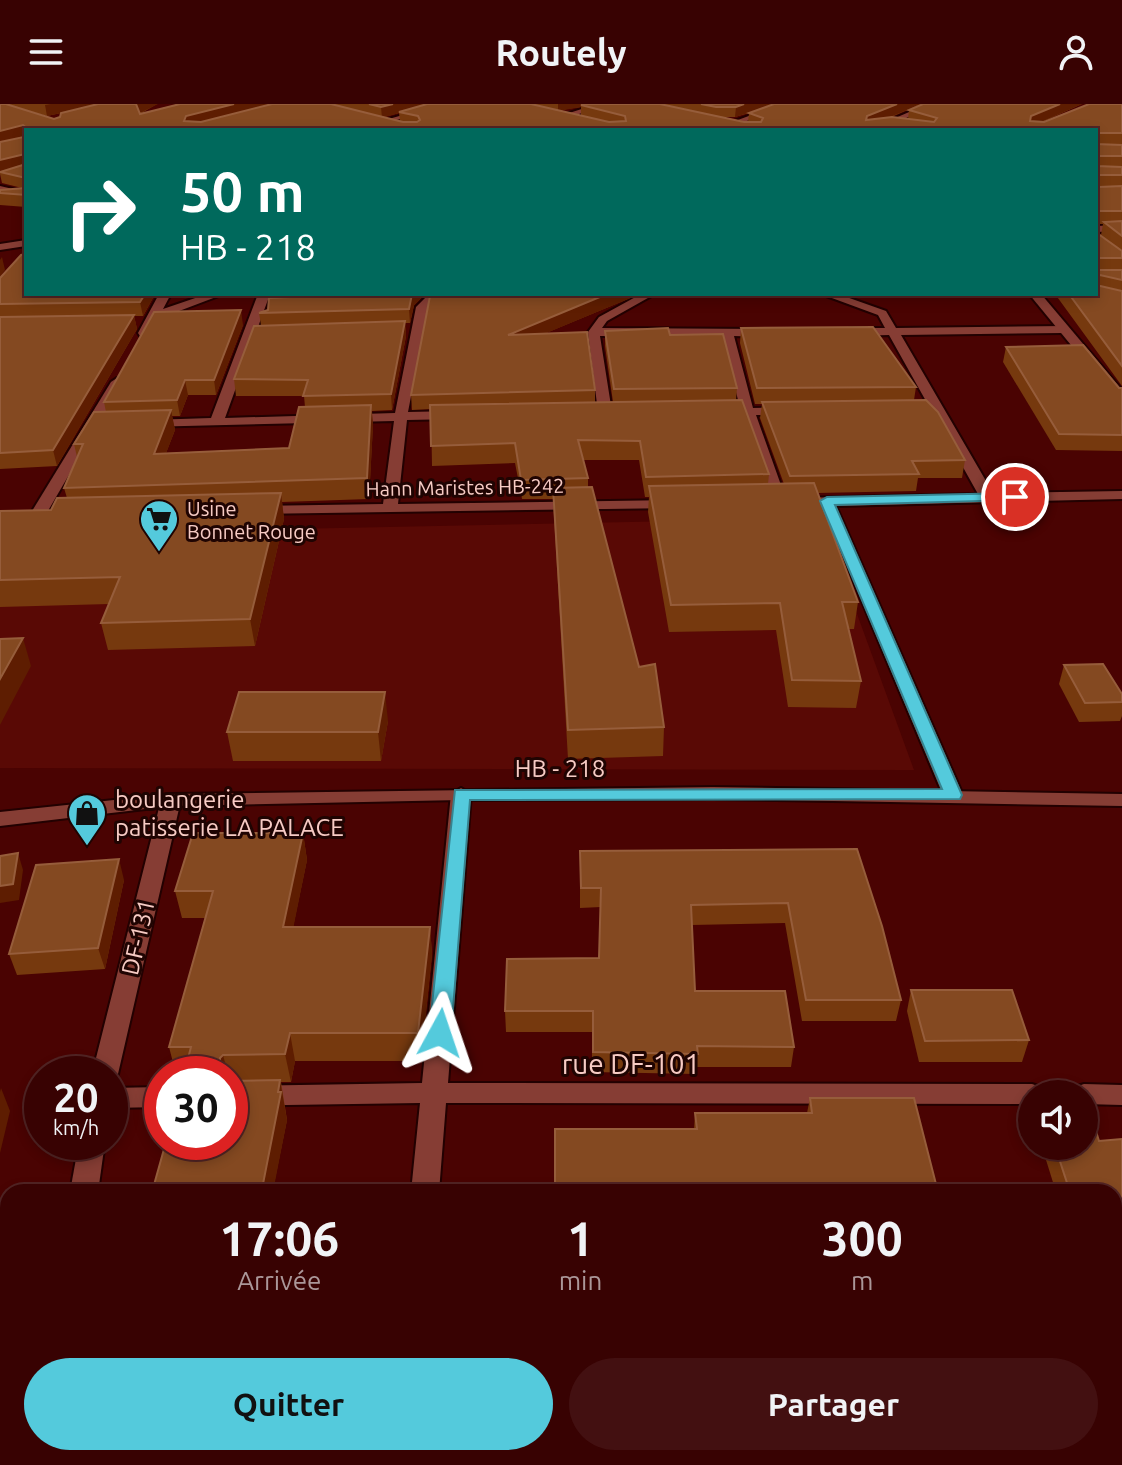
<!DOCTYPE html>
<html lang="fr">
<head>
<meta charset="utf-8">
<style>
	body { margin:0; font-family:Ubuntu,sans-serif; background:#431011; color:#f1f3f6; height:100vh; display:flex; flex-direction:column; font-size:30px; white-space:nowrap }
	* { box-sizing:border-box; margin:0 }
	p { font-size:26px; color:#ab9799 }
	.icon { flex:none; width:44px; height:44px; fill:none; stroke:currentColor; stroke-width:2; stroke-linecap:round; stroke-linejoin:round }
	.map { position:relative; flex:1; overflow:hidden }
	.sheet { position:absolute; left:0px; top:1080px; width:1122px; height:282px; display:flex; flex-direction:column; background:#380202; border-radius:24px 24px 0 0; box-shadow:0 4px 12px #0003,0 0 0 2px #522424 }
	.sheet>* { flex:none }
	.top-card { position:absolute; left:24px; top:24px; width:1074px; height:168px; border-radius:0px; box-shadow:0 4px 12px #0003,0 0 0 2px #522424; background:#00695c; color:#fff; overflow:hidden }
	.fabs { position:absolute; left:1018px; top:976px; display:grid; gap:16px }
	.fabs a { display:grid; place-items:center; width:80px; height:80px; border-radius:50%; background:#380202; box-shadow:0 4px 12px #0003,0 0 0 2px #522424; font-size:40px }
	.speed { position:absolute; left:24px; top:952px; display:flex; gap:16px; font-size:40px; font-weight:700; text-align:center }
	.speed>* { display:grid; place-content:center; width:104px; height:104px; border-radius:50%; background:#380202; box-shadow:0 4px 12px #0003,0 0 0 2px #522424; line-height:1 }
	.speed small { font-size:20px; font-weight:400 }
	.speed .limit { border:12px solid #d22; background:#fff; color:#111 }
	.pin { position:absolute; display:grid; place-items:center; width:68px; height:68px; color:#fff; margin:-34px; border:4px solid #fff; border-radius:50%; box-shadow:0 2px 8px #0007 }
	.me { position:absolute; width:88px; margin:-44px; rotate:5deg; stroke-linejoin:round; filter:drop-shadow(0 0 6px #0008) }
	.turn { display:flex; align-items:center; gap:28px; height:168px; padding:0 24px; font-size:36px }
	.turn .icon { width:104px; height:104px; stroke-width:2.5 }
	.turn b { display:block; font-size:56px; line-height:68px }
	.eta { display:flex; justify-content:space-evenly; align-items:center; height:136px; text-align:center }
	.eta b { font-size:48px; font-weight:700; line-height:56px }
	.primary-button { display:flex; gap:16px; margin-top:auto; padding:16px 24px }
	.primary-button a { flex:1; height:92px; border-radius:48px; background:#54cadc; color:#111; font-size:32px; font-weight:700; line-height:92px; text-align:center }
	.primary-button a+a { background:#431011; color:#f1f3f6 }
	header { display:flex; justify-content:space-between; align-items:center; height:104px; padding:0 24px; background:#380202; font-size:36px; font-weight:700 }
	.map>svg:first-child { display:block }
	.built { fill:#590905 }
	.lines { fill:none; stroke-linecap:round; stroke-linejoin:round }
	.street-casing { stroke:#220101; stroke-width:4 }
	.secondary-casing { stroke:#220101; stroke-width:4 }
	.street { fill:#863d34; fill-rule:evenodd }
	.secondary { fill:#863d34; fill-rule:evenodd }
	.wall { fill:#76390e; fill-rule:evenodd }
	.shaded-wall { fill:#5e1d01 }
	.building { fill:#844921; stroke:#965d3b; stroke-width:2 }
	.route { fill:#54cadc; stroke:#37838f; stroke-width:2 }
	.labels { text-anchor:middle; dominant-baseline:central; stroke-width:6; stroke-linejoin:round; paint-order:stroke }
	.far-street-label { font-size:20px; fill:#f7cbc4; stroke:#1f0402 }
	.far-poi-label { font-size:20px; fill:#f7cbc4; stroke:#1f0402; text-anchor:start }
	.street-label { font-size:24px; fill:#f7cbc4; stroke:#1f0402 }
	.poi-label { font-size:24px; fill:#f7cbc4; stroke:#1f0402; text-anchor:start }
	.near-street-label { font-size:28px; fill:#f7cbc4; stroke:#1f0402 }
</style>
</head>
<body>
<header><svg class="icon" aria-label="menu" viewBox="0 0 24 24"><path d="M4 6h16M4 12h16M4 18h16"/></svg>Routely<svg class="icon" aria-label="person" viewBox="0 0 24 24"><circle cx="12" cy="8" r="4"/><path d="M4 21q1-7 8-7t8 7"/></svg></header>
<div class="map">
<svg width="1122" height="1361" viewBox="0 0 1122 1361">
	<rect width="100%" height="100%" fill="#4a0302"/>
	<path class="built" d="M822,414L914,666L0,664V431Z"/>
	<g class="lines">
		<g class="street-casing">
			<g id="street">
				<path d="M442,0H455L382,20L378,18Z"/>
				<path d="M597,0H609L564,15L557,13Z"/>
				<path d="M782,0H794L722,26H710Z"/>
				<path d="M928,0H939L878,26H867Z"/>
				<path d="M1122,121V127L1096,128V122Z"/>
				<path d="M26,136V142L0,146V140Z"/>
				<path d="M159,190H171L163,205L207,190H224L158,215L148,232H140L138,229Z"/>
				<path d="M258,190H270L225,314L395,309L416,203L429,190H442L428,204L408,308L456,307L463,311L456,315L407,316L398,400L676,396L683,400L676,404L251,410L248,407L256,402L383,400L394,317L144,323L142,320L149,316L211,314Z"/>
				<path d="M641,190H655L607,217L602,224L766,225L772,229L766,233L734,232L753,304L788,303L795,307L788,311H756L787,398L785,401L780,402L773,398L743,312H720L713,308L720,304H740L722,232H600L612,308L605,312L598,308L588,228L599,213Z"/>
				<path d="M821,190H838L886,207L896,224L1066,222V228L1062,229L901,231L993,389L1122,387V395L836,402L963,691L960,696H946L943,691L822,402H796L789,398L796,394L978,390L889,231L850,232L844,228L850,224H885L878,211Z"/>
				<path d="M117,274L123,278L45,412L42,415H32L29,412L111,278Z"/>
				<path d="M461,684L471,690L448,979L1032,980L1041,983L1045,990H1032V1000L446,999L439,1088H411L420,999L230,1002V982L422,979L451,690Z"/>
				<path d="M171,690L181,696L118,970L110,978V970H92L161,696Z"/>
				<path d="M1084,980L1122,981V1001L1084,1000V990H1071L1075,983Z"/>
				<path d="M162,983V1003L110,1004V984Z"/>
				<path d="M79,1038H105L98,1088H70Z"/>
				<rect x="1114" y="1306" width="8" height="32"/>
				<path d="M23,1354H55L54,1361H22Z"/>
			</g>
		</g>
		<g class="secondary-casing">
			<g id="secondary">
				<path d="M0,82L26,88V94L0,88Z"/>
				<path d="M1029,190H1041L1122,286V298L1117,297Z"/>
				<path d="M713,683L1122,690V702L713,695L461,696L171,702L0,722V708L171,690Z"/>
			</g>
		</g>
		<use href="#street" class="street"/>
		<use href="#secondary" class="secondary"/>
	</g>
	<g class="wall">
		<path d="M0,0H157L140,10L180,0H921L889,14L908,15L909,6L923,0H1122V40H1102L1122,41V282L1055,190H1096V26H26V103L0,101V86L22,84L2,79L0,70ZM1082,0H1089L1044,18H1042ZM581,3V12L560,7L567,5ZM18,4L47,12L61,9L60,13L54,15ZM399,9L400,17L384,13ZM749,9L748,18L723,13H735ZM1097,120H1103L1101,131L1097,129Z"/>
		<path d="M0,174L26,190H154V192L143,212H134L137,225L57,362L0,365Z"/>
		<path d="M425,190L414,201L410,219H405L406,232L392,306L372,307L373,321L369,395L282,398L284,415L255,542L108,546L101,519L109,500L0,503V407L51,406L67,394L64,384L77,353L74,340L106,308L104,298L243,221L216,291H188L180,312H172L175,326L166,349L289,344L305,303L304,292H236L234,275L261,221L259,209Z"/>
		<path d="M432,190H640L546,229L595,286V298H613L605,242V227L670,231L737,284L736,296L769,370L768,380H784L760,314L762,300H755L740,239L741,224L916,283L914,296L965,356L962,374H918L916,387L817,389L858,498L854,525H849L861,577L856,604L788,603L776,526L669,528L648,408L649,393H645L639,356H583L588,374V383L639,563L664,623L663,652L568,655L553,395H522L515,359L432,362L431,305L412,306L411,291Z"/>
		<path d="M1006,243L1122,284V347L1056,346L1003,258Z"/>
		<path d="M1064,561L1122,590V612L1120,617L1079,618L1059,580Z"/>
		<path d="M388,617L381,657H233L227,628Z"/>
		<path d="M303,729L307,756L293,823H430L432,850L421,957H295L291,978H281L287,1016L273,1085L152,1088L230,1038V970H176L169,943L205,814H182L175,787Z"/>
		<path d="M857,745L901,896L896,917H802L785,819L692,821L695,887L794,943L791,963H696V970L592,968V928H506L505,907L599,854L601,803L580,804V747Z"/>
		<path d="M124,776L105,865L17,871L9,850Z"/>
		<path d="M911,886L1029,936L1022,958H919L907,907Z"/>
		<path d="M810,994L938,1088L694,1025L695,1009H807Z"/>
		<path d="M1122,1035V1125H1114V1088H1056L1042,1043V1042H1084L1099,1037Z"/>
		<rect x="1114" y="1190" width="8" height="108"/>
		<path d="M1069,1354H1114L1122,1361H1066Z"/>
	</g>
	<g class="shaded-wall">
		<path d="M51,0H102L47,12L45,1Z"/>
		<path d="M136,0H158L138,10Z"/>
		<path d="M234,0H276L187,26L184,17L186,12Z"/>
		<path d="M393,0H431L399,8V9L382,14L381,3Z"/>
		<path d="M558,0H597L581,1V3L558,7Z"/>
		<path d="M744,0H777L735,13L736,3Z"/>
		<path d="M897,0H921L866,23V16L867,12Z"/>
		<path d="M1060,0H1082L1029,23L1031,12Z"/>
		<path d="M23,21L25,32L0,39V27Z"/>
		<path d="M25,50L26,62L0,69V56Z"/>
		<path d="M2,153L5,166L0,173V156Z"/>
		<path d="M1100,171L1097,184H1096V172Z"/>
		<path d="M145,190H154V192L143,212L140,198Z"/>
		<path d="M412,190H425L414,201L410,219L409,205Z"/>
		<path d="M607,190H640L508,245V231Z"/>
		<path d="M241,206L243,221L216,291L214,276Z"/>
		<path d="M134,211L137,225L57,362L53,346Z"/>
		<path d="M405,217L406,232L392,306L391,290Z"/>
		<path d="M185,276L188,291L180,312L177,296Z"/>
		<path d="M371,301L373,321L369,395L367,374Z"/>
		<path d="M171,306L175,326L158,370L154,350Z"/>
		<path d="M281,389L284,415L255,542L250,515Z"/>
		<path d="M23,534L31,562L0,621V575Z"/>
		<path d="M385,588L388,617L381,657L378,628Z"/>
		<path d="M303,729L307,756L288,850L283,823Z"/>
		<path d="M18,749L23,766L19,796L0,799V782Z"/>
		<path d="M119,755L124,776L105,865L98,844Z"/>
		<path d="M430,823L432,850L421,957L418,929Z"/>
		<path d="M290,929L295,957L291,978L285,950Z"/>
		<path d="M223,951L228,970H220V954Z"/>
		<path d="M280,976L287,1016L273,1088L262,1085Z"/>
		<path d="M1,984L10,1007L0,1049V988Z"/>
	</g>
	<g class="building">
		<path d="M0,0H6L54,15L60,13L61,9L98,0H136L140,10L180,0H234L186,12L184,17L201,18L272,0H331L403,18H417L420,16L418,12L399,8L427,0H531L609,18L626,17L625,12L581,1L585,0H660L744,18H761L763,14L749,9L774,0H897L867,12L866,16L892,13L934,18L937,14L909,6L923,0H1060L1031,12L1030,17L1044,18L1089,0H1122V29H1099L1096,40L1122,41V52H1099L1097,62L1122,63V71H1099L1096,79V26H26V91L0,89V86L25,84L26,74L0,68L26,60L25,50L0,56V38L24,33L27,24L23,21L0,27Z"/>
		<path d="M369,0H393L381,3Z"/>
		<path d="M701,0H744L736,3H716Z"/>
		<path d="M1096,80L1099,83L1122,82V107H1097V129L1122,147V154H1099L1096,163L1099,166H1122V176L1100,171L1096,172Z"/>
		<path d="M1122,117V132L1104,118Z"/>
		<path d="M26,150V190H145L140,198L0,200V174L21,151Z"/>
		<path d="M1096,181L1122,187V262L1069,190H1096Z"/>
		<path d="M356,190H412L409,205L259,209L268,206L269,194Z"/>
		<path d="M432,190H607L508,231L587,228L595,286L411,291L430,192Z"/>
		<path d="M241,206L214,276H185L177,296L104,298L154,208Z"/>
		<path d="M134,211L53,346L0,349V213Z"/>
		<path d="M405,217L391,290L303,292L308,276L234,275L254,222Z"/>
		<path d="M873,223L916,283L757,284L741,224Z"/>
		<path d="M668,224L670,231L723,230L737,284L614,285L605,227Z"/>
		<path d="M1083,241L1119,284H1122V331L1059,330L1006,243Z"/>
		<path d="M742,296L769,370L646,373L640,337L578,336L588,374L521,376L515,339L431,342L430,301Z"/>
		<path d="M926,296L938,308L965,356L912,357L919,370L790,372L762,298Z"/>
		<path d="M371,301L367,374L64,384L83,340H74L94,308L171,306L154,350L289,344L299,303Z"/>
		<path d="M814,379L858,498H842L861,577L792,576L780,499L671,501L649,382Z"/>
		<path d="M592,383L639,563L655,560L664,623L568,626L553,384Z"/>
		<path d="M281,389L250,515L101,519L120,473L0,476V407L51,406L57,394Z"/>
		<path d="M23,534L0,575V535Z"/>
		<path d="M1103,560L1122,590V598L1085,599L1064,561Z"/>
		<path d="M239,588H385L378,628H227Z"/>
		<path d="M193,729H303L283,823H430L418,929H290L285,950L223,951L220,954V970H184L191,943H169L213,787H175Z"/>
		<path d="M857,745L882,822L901,896H806L788,799L691,801L695,887H785L794,943L697,942L698,950L593,948V907H505L507,855L599,854L601,784H581L580,747Z"/>
		<path d="M18,749L13,780L0,782V752Z"/>
		<path d="M119,755L98,844L9,850L36,761Z"/>
		<path d="M911,886H1012L1029,936L925,937Z"/>
		<path d="M280,976L278,988H281L262,1085H388V1088H152L166,1038H230V977Z"/>
		<path d="M810,994H914L938,1088H555V1025H697L695,1009H812Z"/>
		<path d="M1084,1024H1095L1099,1037L1122,1035V1105H1114V1088H1070L1055,1042H1084Z"/>
		<rect x="1114" y="1190" width="8" height="88"/>
		<path d="M1122,1347V1361H1075L1072,1354H1114V1348Z"/>
		<rect x="132" y="1354" width="531" height="7"/>
	</g>
	<path class="route" d="M1015,389L1022,393L1020,396L835,401L962,691L960,695L470,696L451,929L448,935L440,938L432,935L429,929L455,686L942,685L820,397L827,393Z"/>
	<defs>
		<g id="supermarket-pin" transform="scale(2)"><path d="M0 17L-7.5 6A9.5 9.5 0 1 1 7.5 6Z" fill="#54cadc" stroke="#1f0402"/><path d="M-6-5.5h2.5l.6 2H6L4.5 2H-2.5L-4.4-4H-6ZM-1.5 3.2a1.3 1.3 0 1 0 .1 0ZM3 3.2a1.3 1.3 0 1 0 .1 0Z" fill="#111"/></g>
		<g id="shop-pin" transform="scale(2)"><path d="M0 17L-7.5 6A9.5 9.5 0 1 1 7.5 6Z" fill="#54cadc" stroke="#1f0402"/><path d="M-5-2.5h2.3a2.7 3.5 0 0 1 5.4 0H5L5.5 6h-11ZM-1.5-2.5h3a1.5 2.3 0 0 0-3 0Z" fill="#111"/></g>
	</defs>
	<g fill-rule="evenodd">
		<use href="#supermarket-pin" x="159" y="415"/>
		<use href="#shop-pin" x="87" y="709"/>
	</g>
	<g class="labels">
		<g class="far-street-label">
			<text transform="translate(465 383) rotate(-1)">Hann Maristes HB-242</text>
		</g>
		<g class="far-poi-label">
			<text x="187" y="404">Usine<tspan x="187" dy="23">Bonnet Rouge</tspan></text>
		</g>
		<g class="street-label">
			<text x="560" y="664">HB - 218</text>
			<text transform="translate(138 833) rotate(-77)">DF-131</text>
		</g>
		<g class="poi-label">
			<text x="115" y="695">boulangerie<tspan x="115" dy="28">patisserie LA PALACE</tspan></text>
		</g>
		<g class="near-street-label">
			<text x="631" y="959">rue DF-101</text>
		</g>
	</g>
</svg>
<div class="fabs">
<a><svg class="icon" aria-label="sound" viewBox="0 0 24 24"><path d="M4 9h4l5-4v14l-5-4H4zM17 9q2 3 0 6"/></svg></a>
</div>
<div class="speed"><div>20<small>km/h</small></div><div class="limit">30</div></div>
<div class="pin" style="left:1015px;top:393px;background:#d93025"><svg class="icon" aria-label="arrive" viewBox="0 0 24 24"><path d="M6 21V4h12l-3 4 3 4H6"/></svg></div>
<svg class="me" style="left:440px;top:929px" viewBox="-20 -20 40 40"><path d="M0-17L14 15 0 8-14 15z" fill="#54cadc" stroke="#fff" stroke-width="4"/></svg>
<div class="top-card">
<div class="turn"><svg class="icon" aria-label="right" viewBox="0 0 24 24"><path d="M7 20v-9h11M14 6l5 5-5 5"/></svg><div><b>50 m</b>HB - 218</div></div>
</div>
<section class="sheet">
<div class="eta">
<div><b>17:06</b><p>Arrivée</p></div>
<div><b>1</b><p>min</p></div>
<div><b>300</b><p>m</p></div>
</div>
<div class="primary-button"><a>Quitter</a><a>Partager</a></div>
</section>
</div>
</body>
</html>
